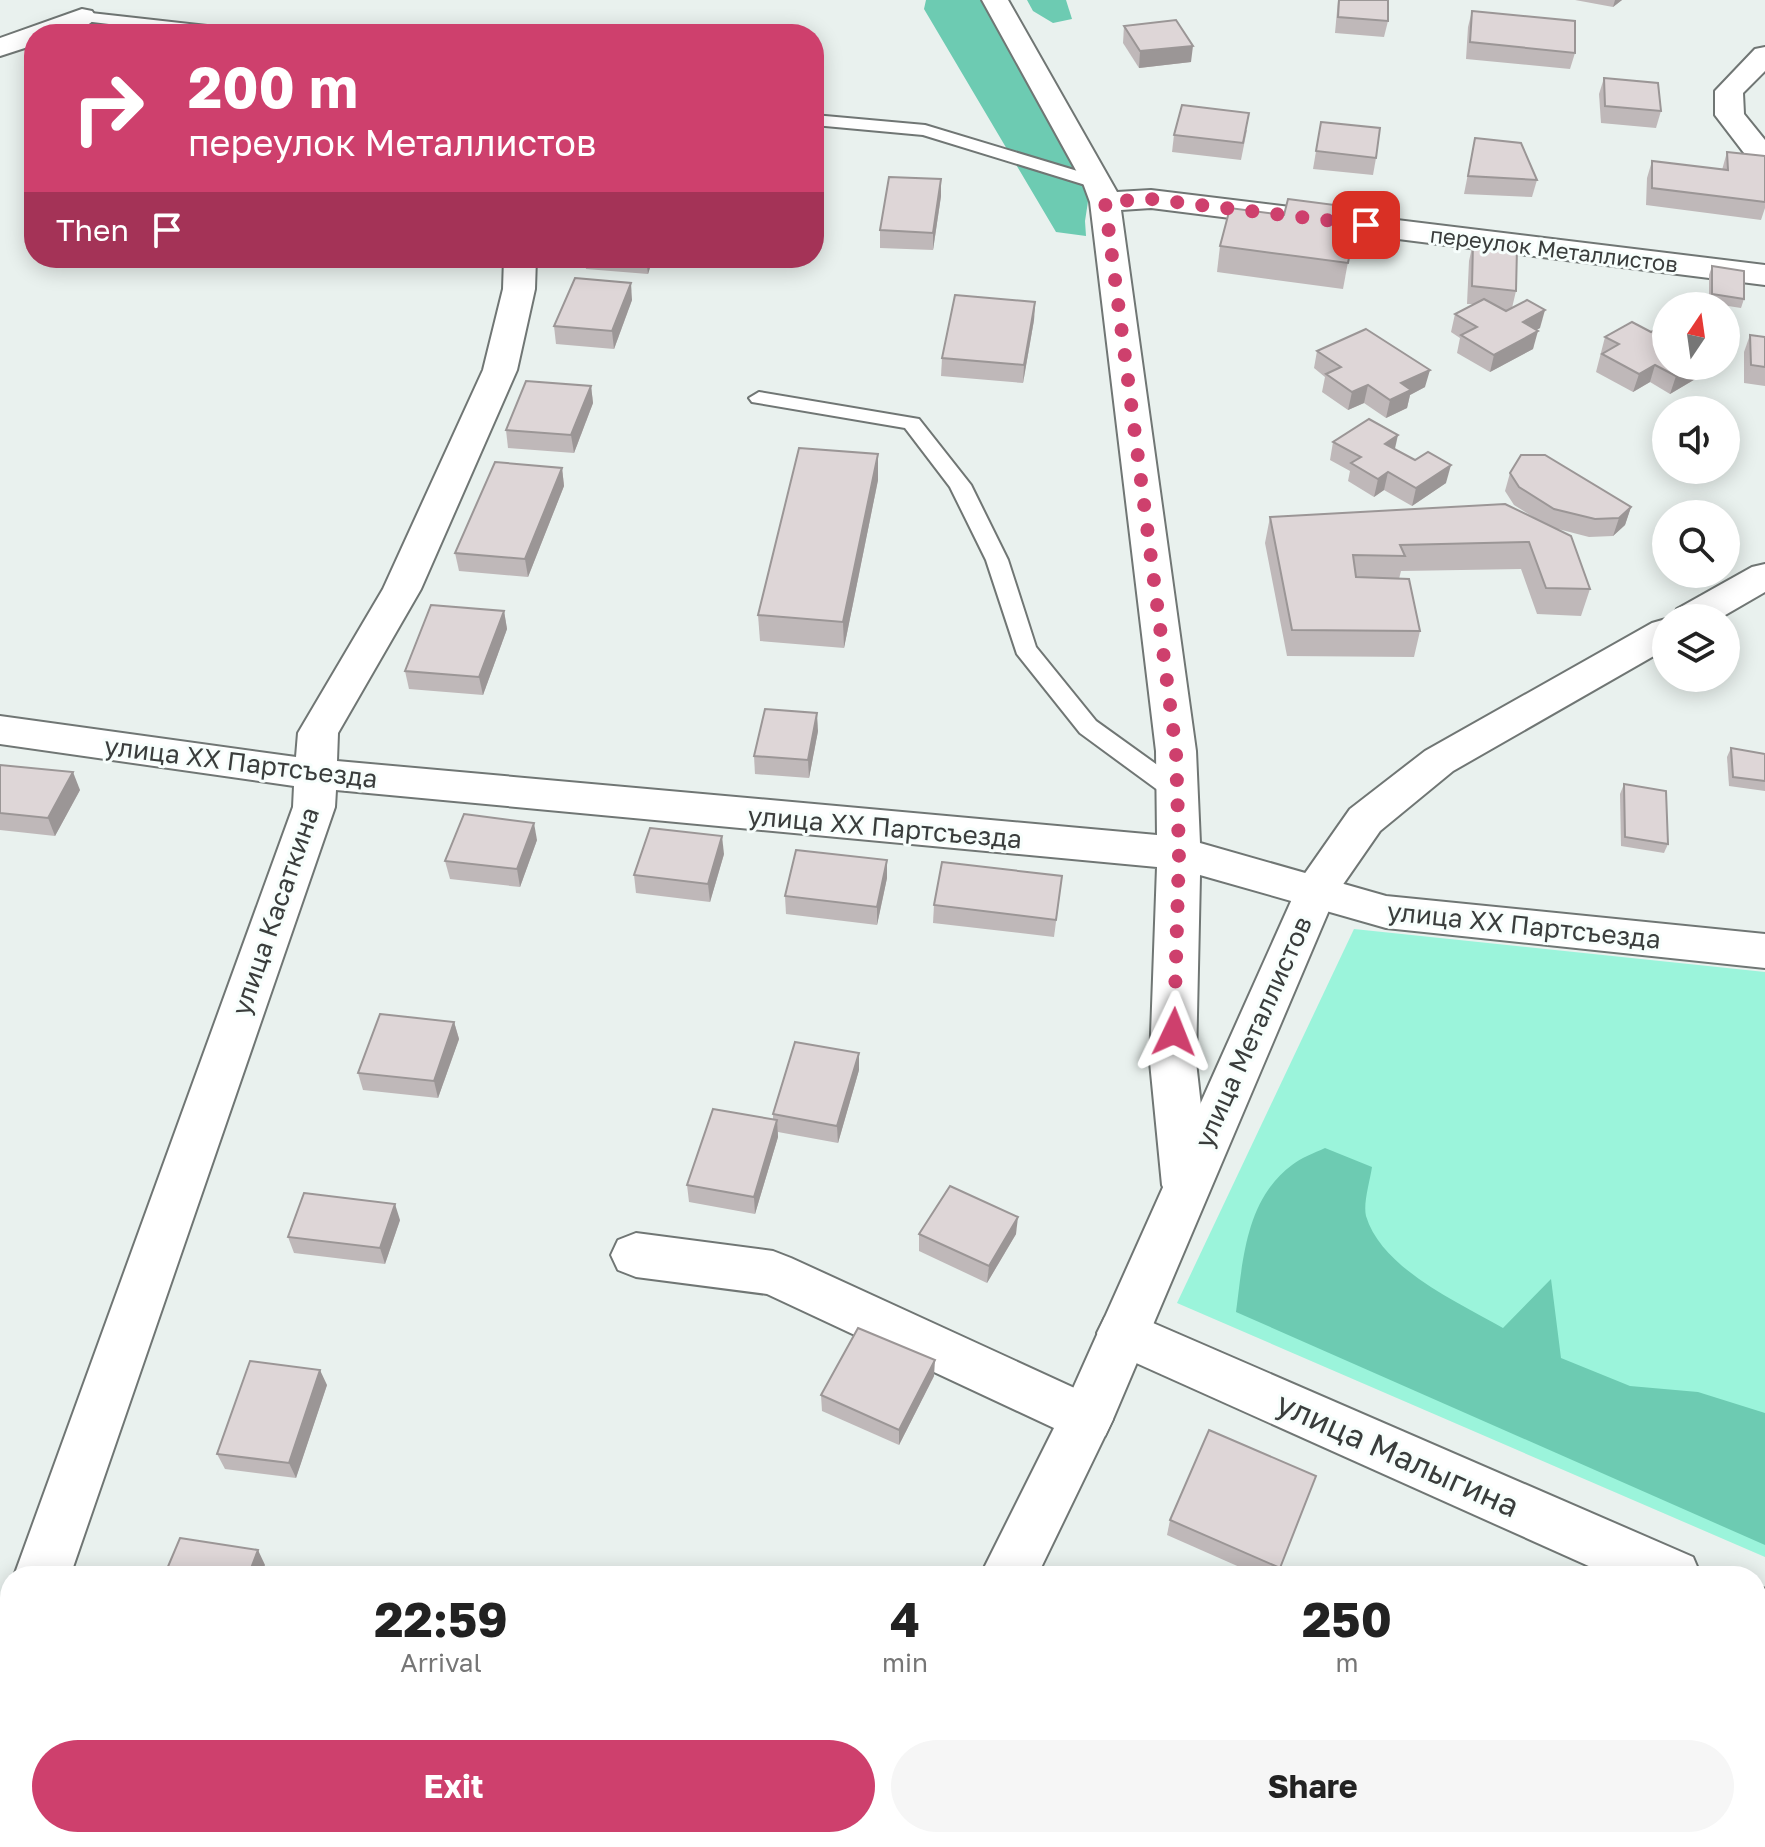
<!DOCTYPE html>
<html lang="en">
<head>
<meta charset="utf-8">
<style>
	body { margin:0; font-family:"Golos Text",sans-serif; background:#f6f6f6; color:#222; height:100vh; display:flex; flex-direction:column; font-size:30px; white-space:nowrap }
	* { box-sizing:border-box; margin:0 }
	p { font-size:26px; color:#767676 }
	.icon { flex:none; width:44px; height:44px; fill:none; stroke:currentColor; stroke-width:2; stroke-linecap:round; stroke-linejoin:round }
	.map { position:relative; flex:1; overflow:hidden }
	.sheet { position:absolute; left:0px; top:1566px; width:1766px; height:282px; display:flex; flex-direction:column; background:#fff; border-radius:32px 32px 0 0; box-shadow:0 4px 20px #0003 }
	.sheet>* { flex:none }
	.guide { position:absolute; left:24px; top:24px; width:800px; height:244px; border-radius:32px; box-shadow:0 4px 20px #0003; background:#ce406d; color:#fff; overflow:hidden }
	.needle { width:52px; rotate:13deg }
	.fabs { position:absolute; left:1652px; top:292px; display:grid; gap:16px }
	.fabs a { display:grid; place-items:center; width:88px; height:88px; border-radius:50%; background:#fff; box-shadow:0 4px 20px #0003; font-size:40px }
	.pin { position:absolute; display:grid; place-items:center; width:68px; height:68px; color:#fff; margin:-34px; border-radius:16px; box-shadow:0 4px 12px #0006 }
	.me { position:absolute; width:88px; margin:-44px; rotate:2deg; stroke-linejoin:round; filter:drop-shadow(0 0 6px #0008) }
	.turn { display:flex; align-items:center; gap:28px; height:168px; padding:0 32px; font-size:36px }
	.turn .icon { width:104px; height:104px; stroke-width:2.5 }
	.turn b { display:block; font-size:56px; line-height:68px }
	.then { display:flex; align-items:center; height:76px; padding:0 32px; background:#0003; gap:16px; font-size:30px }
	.eta { display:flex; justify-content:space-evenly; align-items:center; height:136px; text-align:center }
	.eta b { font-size:48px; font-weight:700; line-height:56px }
	.action { display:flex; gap:16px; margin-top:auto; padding:16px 32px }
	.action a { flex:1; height:92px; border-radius:48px; background:#ce406d; color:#fff; font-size:32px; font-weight:700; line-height:92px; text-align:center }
	.action a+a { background:#f6f6f6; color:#222 }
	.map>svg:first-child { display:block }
	.green { fill:#9bf4db }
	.forest { fill:#6dcbb2 }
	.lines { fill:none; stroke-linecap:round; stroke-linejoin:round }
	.service-casing { stroke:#707674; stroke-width:4 }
	.minor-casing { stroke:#707674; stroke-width:4 }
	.tertiary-casing { stroke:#707674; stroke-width:4 }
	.service { fill:#fff; fill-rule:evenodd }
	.minor { fill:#fff; fill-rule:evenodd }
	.tertiary { fill:#fff; fill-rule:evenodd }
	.wall { fill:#bfb8b9 }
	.shaded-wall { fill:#9b9696 }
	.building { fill:#ded6d7; stroke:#9b9696; stroke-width:2 }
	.route { stroke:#ce406d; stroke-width:14; stroke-dasharray:0 25.2 }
	.labels { text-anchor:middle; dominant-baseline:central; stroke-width:6; stroke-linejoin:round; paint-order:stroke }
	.far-street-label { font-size:22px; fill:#3a3d3c; stroke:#f7fefc }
	.street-label { font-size:26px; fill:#3a3d3c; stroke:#f7fefc }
	.near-street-label { font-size:32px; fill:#3a3d3c; stroke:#f7fefc }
</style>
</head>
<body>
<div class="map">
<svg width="1765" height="1847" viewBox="0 0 1765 1847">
	<rect width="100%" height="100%" fill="#e9f1ee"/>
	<path class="green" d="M1354,929L1765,972V1557L1177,1303Z"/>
	<g class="forest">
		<path d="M926,0H980L993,10L1091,182L1085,221L1086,236L1056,232L924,9Z"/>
		<path d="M1027,0H1066L1072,19L1053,23L1033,11Z"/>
		<path d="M1325,1148L1372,1167C1370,1181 1363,1203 1366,1216C1382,1269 1458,1302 1503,1328L1551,1279L1561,1358L1630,1386L1698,1392L1765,1413V1545L1236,1312C1243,1259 1246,1199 1292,1165C1301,1158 1314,1153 1325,1148Z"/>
	</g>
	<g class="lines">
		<g class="service-casing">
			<g id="service">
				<path d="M82,12L234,29L242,34H191L76,20V14Z"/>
				<path d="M814,115L925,125L1104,179L1107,183L1104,187H1092L923,135L814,125Z"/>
				<path d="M759,392L919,419L971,485L1008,560L1036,647L1096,721L1188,787L1191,793L1188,799L1179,802L1170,799L1080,733L1017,654L986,560L950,487L905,428L752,402L749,398Z"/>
			</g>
		</g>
		<g class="minor-casing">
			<g id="minor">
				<path d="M982,0H1008L1117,192L1151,190L1765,265V285L1151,208L1121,210L1196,751L1200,843L1386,896L1765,934V968L1386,928L1200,875L1196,1062L1210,1185L1203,1199L1186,1205L1169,1199L1162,1185L1150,1062L1157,867L336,790L335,807L70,1576H14L293,807L294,786L0,744V716L296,757L298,733L383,589L483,370L503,289L504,258H536L535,289L517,370L421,589L338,733L337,761L1157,835L1156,751L1090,202L1083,183Z"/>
				<path d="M82,9L92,11L96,17C83,35 53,34 34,34V45L0,56V38Z"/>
				<path d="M1765,47V71L1743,93L1744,114L1765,140V169L1754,166L1715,115V91L1755,49Z"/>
				<path d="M636,1233L773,1251L791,1258L1105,1402L1113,1419L1105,1436L1086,1443L767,1294L636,1277L618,1270L611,1255L618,1240Z"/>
				<path d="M1123,1310L1693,1557L1701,1576H1611L1105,1349L1097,1333L1105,1317Z"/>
				<path d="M1756,1585L1765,1589V1645L1756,1641Z"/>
				<path d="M10,1613V1681L0,1685V1617Z"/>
			</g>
		</g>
		<g class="tertiary-casing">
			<g id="tertiary">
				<path d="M1765,564V592L1720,618H1672L1677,609L1752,567Z"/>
				<path d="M1666,619V649L1453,771L1380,831L1335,896L1113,1419L1037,1576H980L1066,1404L1301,879L1350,809L1425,751L1652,623Z"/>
				<path d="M847,1838H909L906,1847H843Z"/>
			</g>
		</g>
		<use href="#service" class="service"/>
		<use href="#minor" class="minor"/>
		<use href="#tertiary" class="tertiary"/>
	</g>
	<g class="wall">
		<path d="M1338,0H1388V21L1384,37L1335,33Z"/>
		<path d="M1575,0H1622L1613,7Z"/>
		<path d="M1472,11L1575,53L1570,69L1466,59L1468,27Z"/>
		<path d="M1124,26L1191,62L1139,68L1123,43Z"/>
		<path d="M1604,78L1661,111L1656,128L1601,123L1599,94Z"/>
		<path d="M1321,122L1376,158L1373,175L1313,169Z"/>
		<path d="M1247,130L1241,160L1172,152L1174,135Z"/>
		<path d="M1475,138L1537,180L1532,197L1464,194Z"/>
		<path d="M1727,152L1765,156V208L1761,220L1646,205L1647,178L1652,161L1722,170Z"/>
		<path d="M941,196L933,250L880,248V230Z"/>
		<path d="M1358,208L1343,289L1217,272L1220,246L1284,215Z"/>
		<path d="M1473,243L1516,291L1512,308L1540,328L1536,330L1533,349L1490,372L1457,353L1460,338L1451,332L1455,314L1474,304H1467L1469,261Z"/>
		<path d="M584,258H653L648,274L586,269Z"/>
		<path d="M1712,266L1744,299L1741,308L1709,303V275Z"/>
		<path d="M632,300L614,349L556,344L554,326Z"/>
		<path d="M1035,302L1034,320L1023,383L941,376L942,358Z"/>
		<path d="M1750,335L1765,337V386L1744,383V352Z"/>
		<path d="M1605,337L1666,366H1701L1697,378L1670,394L1650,382L1633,392L1596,372Z"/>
		<path d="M1317,351L1425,387L1410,395L1407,408L1386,418L1364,403L1348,410L1322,392L1325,377L1314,368Z"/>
		<path d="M591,386L593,403L574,453L508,448L506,430Z"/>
		<path d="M1333,442L1395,449L1446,483L1412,506L1384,490L1374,497L1348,481L1350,471L1330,460Z"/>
		<path d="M878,454V480L844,648L760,641L758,615Z"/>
		<path d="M562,468L564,486L528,577L459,571L455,553Z"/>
		<path d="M1510,473L1631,507L1625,525L1613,536L1589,537L1558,529L1590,589L1581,616L1537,614L1521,569L1401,571L1399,579L1420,631L1414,657L1287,656L1265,543L1270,517L1535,518L1514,505L1505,491Z"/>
		<path d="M504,611L507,629L483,695L409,689L405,671Z"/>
		<path d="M818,731L809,778L755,774L754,756Z"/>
		<path d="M1731,748L1765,754V791L1729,786L1727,757Z"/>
		<path d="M0,765L80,790L55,836L0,830Z"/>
		<path d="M1624,784L1668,844L1664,853L1621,846L1620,794Z"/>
		<path d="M537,840L520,887L450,879L445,861Z"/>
		<path d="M724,854L710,902L636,893L634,875Z"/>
		<path d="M1062,876L1054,937L933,923L934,905Z"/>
		<path d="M887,878L877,925L786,914L785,896Z"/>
		<path d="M454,1022L459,1039L438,1098L363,1090L358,1073Z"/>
		<path d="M859,1070L838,1143L778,1132V1137L755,1214L689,1202L687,1185L773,1120V1114Z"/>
		<path d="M400,1220L385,1264L294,1253L288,1237Z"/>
		<path d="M919,1234H1016L987,1283L919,1251Z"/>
		<path d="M934,1376L899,1445L822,1411L821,1395Z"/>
		<path d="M327,1385L296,1478L225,1469L217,1454Z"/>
		<path d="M1310,1491L1277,1576H1260L1167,1535L1170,1520Z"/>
		<path d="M1705,1838H1756L1765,1847H1703Z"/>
	</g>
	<g class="shaded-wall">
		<path d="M1615,0H1622L1613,7Z"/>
		<path d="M1193,46L1191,62L1139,68L1140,51Z"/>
		<path d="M941,179V196L933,250V233Z"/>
		<path d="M646,258H653L648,274Z"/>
		<path d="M631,283L632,300L614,349L612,331Z"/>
		<path d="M1035,302L1034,320L1023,383L1024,365Z"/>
		<path d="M1545,310L1540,328L1518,340L1523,322Z"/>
		<path d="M1538,331L1533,349L1490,372L1494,355Z"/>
		<path d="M1655,365L1650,382L1633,392L1639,374Z"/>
		<path d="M1693,366H1701L1697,378L1670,394L1676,376Z"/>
		<path d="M1430,370L1425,387L1410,395L1407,408L1386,418L1390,400L1401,383Z"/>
		<path d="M1368,385L1364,403L1348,410L1352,392Z"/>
		<path d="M591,386L593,403L574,453L571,435Z"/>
		<path d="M1398,435L1394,453L1385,444Z"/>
		<path d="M878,454V480L844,648L843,622Z"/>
		<path d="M1451,465L1446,483L1412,506L1416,488Z"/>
		<path d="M562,468L564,486L528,577L525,559Z"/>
		<path d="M1388,472L1384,490L1374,497L1378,479Z"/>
		<path d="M1631,507L1625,525L1613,536L1619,518Z"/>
		<path d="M504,611L507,629L483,695L479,677Z"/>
		<path d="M817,713L818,731L809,778L808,760Z"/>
		<path d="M73,772L80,790L55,836L48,818Z"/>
		<path d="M534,823L537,840L520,887L517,869Z"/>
		<path d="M722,836L724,854L710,902L708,884Z"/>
		<path d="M887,860V878L877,925V907Z"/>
		<path d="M454,1022L459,1039L438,1098L434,1081Z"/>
		<path d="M859,1053V1070L838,1143L837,1126Z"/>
		<path d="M777,1120L778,1137L755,1214L754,1197Z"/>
		<path d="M395,1204L400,1220L385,1264L380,1248Z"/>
		<path d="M1018,1217L1016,1234L987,1283L989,1266Z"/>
		<path d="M935,1360L934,1376L899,1445V1430Z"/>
		<path d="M320,1370L327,1385L296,1478L289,1463Z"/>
		<path d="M258,1550L265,1565L261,1576H248Z"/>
		<path d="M146,1838H160L157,1847H142Z"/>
	</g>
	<g class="building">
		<path d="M1339,0H1388V21L1338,17Z"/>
		<path d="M1472,11L1575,21V53L1470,42Z"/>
		<path d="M1176,20L1193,46L1140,51L1124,26Z"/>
		<path d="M1604,78L1658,83L1661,111L1605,106Z"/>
		<path d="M1182,105L1249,113L1243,143L1174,135Z"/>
		<path d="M1321,122L1380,128L1376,158L1316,151Z"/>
		<path d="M1475,138L1521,143L1537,180L1468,176Z"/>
		<path d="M1727,152L1765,156V202L1652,188V161L1728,170Z"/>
		<path d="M889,177L941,179L933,233L880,230Z"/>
		<path d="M1288,199L1358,208L1348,263L1220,246L1230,208L1284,215Z"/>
		<path d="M1473,243L1517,248L1516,291L1472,286Z"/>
		<path d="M1712,266L1744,271V299L1712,294Z"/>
		<path d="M575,278L631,283L612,331L554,326Z"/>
		<path d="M955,295L1035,302L1024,365L942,358Z"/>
		<path d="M1484,299L1506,311L1527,300L1545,310L1523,322L1538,331L1494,355L1461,335L1477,327L1455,314Z"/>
		<path d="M1632,322L1651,332L1664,324L1666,325V366H1693L1676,376L1655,365L1639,374L1602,354L1619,344L1605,337Z"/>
		<path d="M1366,329L1430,370L1401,383L1411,390L1390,400L1368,385L1352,392L1326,374L1341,367L1317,351Z"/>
		<path d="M1750,335L1765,337V367L1751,365Z"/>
		<path d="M526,381L591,386L571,435L506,430Z"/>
		<path d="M1369,419L1398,435L1385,444L1415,460L1428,452L1451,465L1416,488L1388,472L1378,479L1351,463L1361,457L1333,442Z"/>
		<path d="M799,448L878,454L843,622L758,615Z"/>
		<path d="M1521,455H1545L1631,507L1619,518L1595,519L1554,509L1519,487L1510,473Z"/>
		<path d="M495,462L562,468L525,559L455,553Z"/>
		<path d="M1505,504L1571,536L1590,589L1546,588L1529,542L1400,545L1405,556L1353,555L1356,577L1409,579L1420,631L1292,630L1270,517Z"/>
		<path d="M431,605L504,611L479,677L405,671Z"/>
		<path d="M765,709L817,713L808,760L754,756Z"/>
		<path d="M1731,748L1765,754V781L1733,777Z"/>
		<path d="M0,765L73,772L48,818L0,813Z"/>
		<path d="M1624,784L1666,791L1668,844L1625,837Z"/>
		<path d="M464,814L534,823L517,869L445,861Z"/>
		<path d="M650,828L722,836L708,884L634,875Z"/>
		<path d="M796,850L887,860L877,907L785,896Z"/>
		<path d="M942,862L1062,876L1056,920L934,905Z"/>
		<path d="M380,1014L454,1022L434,1081L358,1073Z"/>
		<path d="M795,1042L859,1053L837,1126L773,1114Z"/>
		<path d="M713,1109L777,1120L754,1197L687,1185Z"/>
		<path d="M950,1186L1018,1217L989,1266L919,1234Z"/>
		<path d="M304,1193L395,1204L380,1248L288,1237Z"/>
		<path d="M858,1328L935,1360L899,1430L821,1395Z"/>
		<path d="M250,1361L320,1370L289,1463L217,1454Z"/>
		<path d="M1209,1430L1316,1476L1280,1568L1170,1520Z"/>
		<path d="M180,1538L258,1550L248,1576H164Z"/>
		<path d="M1756,1717L1765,1721V1847H1712L1714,1838H1756Z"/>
		<path d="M50,1838H146L142,1847H46Z"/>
		<path d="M1015,1838H1135L1132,1847H1012Z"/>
	</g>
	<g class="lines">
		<path class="route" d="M1174,1032L1179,853L1176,751L1105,202L1151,199L1366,225"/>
	</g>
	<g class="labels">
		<g class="far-street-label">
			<text transform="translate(1554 249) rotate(7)">переулок Металлистов</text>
		</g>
		<g class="street-label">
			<text transform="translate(241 762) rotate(7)">улица XX Партсъезда</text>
			<text transform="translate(885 827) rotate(5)">улица XX Партсъезда</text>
			<text transform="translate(275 911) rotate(-71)">улица Касаткина</text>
			<text transform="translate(1524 925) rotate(6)">улица XX Партсъезда</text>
			<text transform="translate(1253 1032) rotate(-66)">улица Металлистов</text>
		</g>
		<g class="near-street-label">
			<text transform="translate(1398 1454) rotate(24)">улица Малыгина</text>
		</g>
	</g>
</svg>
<div class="fabs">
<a><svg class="needle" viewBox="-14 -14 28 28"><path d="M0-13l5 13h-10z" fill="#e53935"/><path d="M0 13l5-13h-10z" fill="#767676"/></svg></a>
<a><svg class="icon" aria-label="sound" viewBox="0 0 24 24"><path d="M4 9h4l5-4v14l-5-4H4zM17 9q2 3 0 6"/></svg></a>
<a><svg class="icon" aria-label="search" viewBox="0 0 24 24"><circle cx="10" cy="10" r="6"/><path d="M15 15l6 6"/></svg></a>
<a><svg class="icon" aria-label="layers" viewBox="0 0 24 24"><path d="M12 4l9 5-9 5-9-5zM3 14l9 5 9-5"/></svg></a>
</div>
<div class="pin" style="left:1366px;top:225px;background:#d93025"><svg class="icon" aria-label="arrive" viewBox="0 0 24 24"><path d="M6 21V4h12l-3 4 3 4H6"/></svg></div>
<svg class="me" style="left:1174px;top:1032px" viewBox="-20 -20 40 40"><path d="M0-17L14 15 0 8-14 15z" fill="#ce406d" stroke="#fff" stroke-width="4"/></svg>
<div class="guide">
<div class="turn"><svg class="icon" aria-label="right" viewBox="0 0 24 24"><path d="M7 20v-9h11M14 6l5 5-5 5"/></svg><div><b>200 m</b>переулок Металлистов</div></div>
<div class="then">Then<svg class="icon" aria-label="arrive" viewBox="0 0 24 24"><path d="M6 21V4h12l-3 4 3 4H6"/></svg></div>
</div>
<section class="sheet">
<div class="eta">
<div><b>22:59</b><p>Arrival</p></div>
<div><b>4</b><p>min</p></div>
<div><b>250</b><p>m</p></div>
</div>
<div class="action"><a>Exit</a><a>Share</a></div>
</section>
</div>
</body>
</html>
